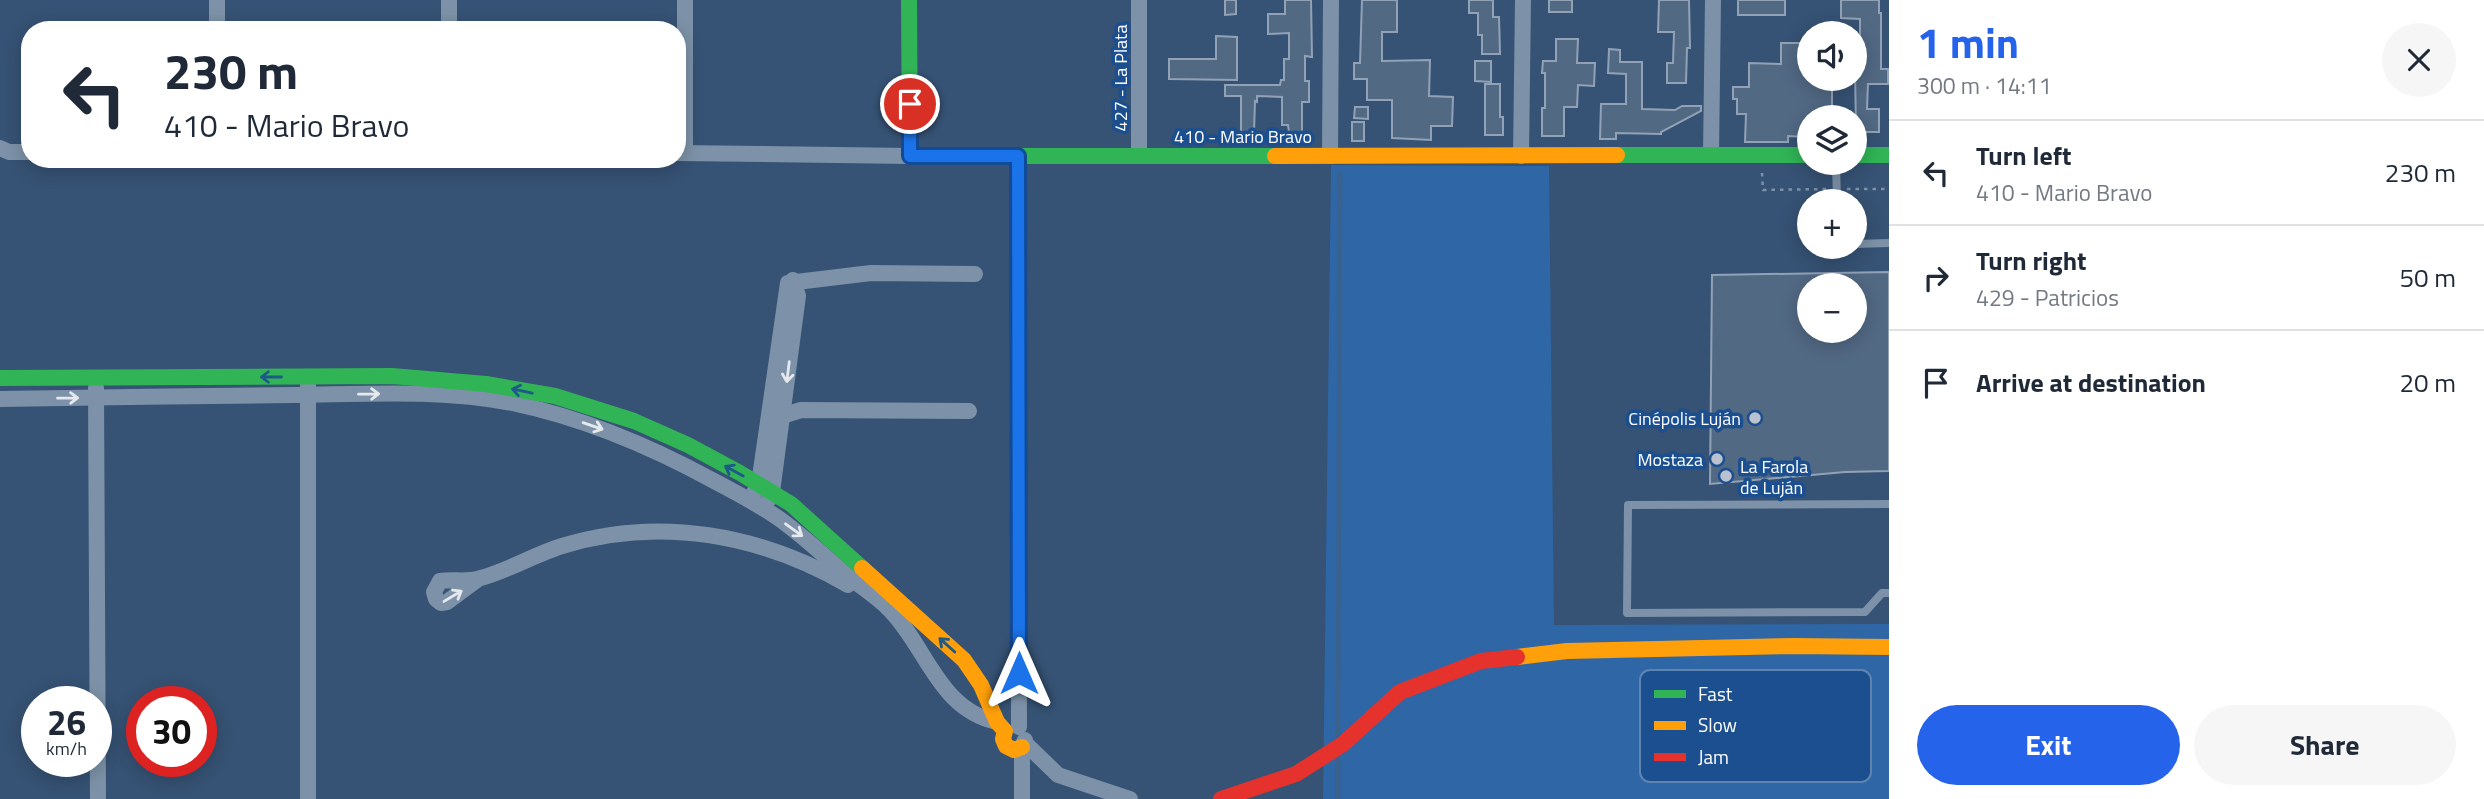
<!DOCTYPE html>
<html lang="en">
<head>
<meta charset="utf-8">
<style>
	body { margin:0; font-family:"Titillium Web",sans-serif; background:#f6f6f7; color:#1f2937; height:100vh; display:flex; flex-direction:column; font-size:26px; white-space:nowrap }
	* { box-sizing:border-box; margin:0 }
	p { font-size:23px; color:#747a83 }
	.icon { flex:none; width:38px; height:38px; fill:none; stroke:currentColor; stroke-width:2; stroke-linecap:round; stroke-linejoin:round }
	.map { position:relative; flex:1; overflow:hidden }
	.sheet { display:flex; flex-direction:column; background:#fff; width:595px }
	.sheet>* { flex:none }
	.top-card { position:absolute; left:21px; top:21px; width:665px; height:147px; border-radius:28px; box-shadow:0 4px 18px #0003; background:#fff; color:#1f2937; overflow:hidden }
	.tools { position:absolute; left:1797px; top:21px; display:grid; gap:14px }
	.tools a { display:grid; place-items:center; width:70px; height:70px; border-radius:50%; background:#fff; box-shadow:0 4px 18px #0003; font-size:35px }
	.speed { position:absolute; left:21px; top:686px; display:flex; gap:14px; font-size:35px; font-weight:700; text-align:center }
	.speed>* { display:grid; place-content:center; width:91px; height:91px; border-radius:50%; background:#fff; box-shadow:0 4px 18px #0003; line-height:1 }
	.speed small { font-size:18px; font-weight:400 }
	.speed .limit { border:10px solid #d22; background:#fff; color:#111 }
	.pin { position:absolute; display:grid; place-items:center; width:60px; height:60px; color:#fff; margin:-30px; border:4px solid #fff; border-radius:50%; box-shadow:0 2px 7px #0007 }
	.me { position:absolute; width:77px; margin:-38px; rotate:0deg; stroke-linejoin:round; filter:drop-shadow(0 0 5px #0008) }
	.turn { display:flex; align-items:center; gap:24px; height:147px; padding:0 28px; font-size:32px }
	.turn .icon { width:91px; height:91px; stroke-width:2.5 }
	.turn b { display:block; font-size:49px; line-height:60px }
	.round { display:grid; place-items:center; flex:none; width:74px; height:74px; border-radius:37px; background:#f6f6f7 }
	.head { display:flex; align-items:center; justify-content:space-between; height:119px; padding:0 28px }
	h1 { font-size:42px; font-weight:700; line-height:52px; color:#2563eb }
	.button { display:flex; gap:14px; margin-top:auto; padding:14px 28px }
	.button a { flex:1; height:80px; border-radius:42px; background:#2563eb; color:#fff; font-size:28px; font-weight:700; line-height:80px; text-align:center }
	.button a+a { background:#f6f6f7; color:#1f2937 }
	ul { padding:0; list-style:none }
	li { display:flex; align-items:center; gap:21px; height:105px; padding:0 28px; border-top:2px solid #e0e1e3 }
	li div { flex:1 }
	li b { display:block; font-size:26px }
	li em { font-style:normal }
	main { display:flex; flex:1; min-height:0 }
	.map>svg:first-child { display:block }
	.green { fill:#2f66a5 }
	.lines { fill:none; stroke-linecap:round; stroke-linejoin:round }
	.stream { stroke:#3b618d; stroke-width:4.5 }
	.building { fill:#526984; stroke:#92a2b6; stroke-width:2; fill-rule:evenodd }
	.path { stroke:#7d92a8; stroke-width:2.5; stroke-dasharray:3.5 5; stroke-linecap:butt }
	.lane { stroke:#7d92a8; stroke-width:8 }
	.street { stroke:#7d92a8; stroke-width:16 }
	.fast { stroke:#30b455; stroke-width:16 }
	.slow { stroke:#ff9f0a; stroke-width:16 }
	.jam { stroke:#e5322d; stroke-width:16 }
	.oneway { stroke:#e5e9ee }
	.oneway2 { stroke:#1d5989 }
	.route-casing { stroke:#114b97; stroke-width:18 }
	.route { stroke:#1a73e8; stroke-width:12 }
	.poi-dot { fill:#b9c2ce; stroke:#1b4f8f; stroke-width:2.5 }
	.labels { text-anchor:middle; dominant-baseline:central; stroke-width:7; stroke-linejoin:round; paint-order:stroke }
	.street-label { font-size:18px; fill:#fff; stroke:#1b4f8f }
	.poi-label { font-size:18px; fill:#fff; stroke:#1b4f8f; text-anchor:end }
	.key { fill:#1b4f8f; stroke:#5f84b1; stroke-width:2 }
	.key-label { font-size:19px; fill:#fff }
</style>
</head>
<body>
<main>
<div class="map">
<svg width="1889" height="799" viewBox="0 0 1889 799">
	<rect width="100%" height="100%" fill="#365274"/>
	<path class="green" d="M1331,165L1549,166L1554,625L1889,624V799H1323Z"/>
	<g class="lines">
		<g class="stream">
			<path d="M1338,740L1340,174"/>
			<path d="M1338,756V799"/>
		</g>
	</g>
	<g class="building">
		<path d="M1225,0H1236V14L1225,15Z"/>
		<path d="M1285,0H1311L1312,57L1305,56V81H1309V102H1302V139L1290,138L1288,125H1282V97L1257,96V102L1255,101L1254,132H1241V96H1225V85H1280L1281,80H1284V59H1289V33L1268,34V14H1285Z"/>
		<path d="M1362,0H1397V32H1382V61L1430,60L1429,96L1453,97L1452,126H1431V140L1392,138V100H1367V79H1354V63H1360Z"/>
		<path d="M1469,0H1493V17H1499L1500,54H1482V35H1478V13H1469Z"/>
		<rect x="1549" y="0" width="23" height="12"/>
		<path d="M1659,0H1689L1690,48H1687L1686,83H1667V63H1673L1674,32H1658Z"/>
		<rect x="1738" y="0" width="47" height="15"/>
		<path d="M1841,0H1879V13H1881V69H1888V84H1868L1867,109H1879V132H1856L1855,69H1860V19L1841,18Z"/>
		<path d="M1216,36L1237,37V80L1169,79V59H1216Z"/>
		<path d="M1556,39H1578L1577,63H1595L1594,86L1578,85L1577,107H1564V136H1542V108H1545V73H1542L1543,61H1556Z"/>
		<path d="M1781,43H1809V79H1832V117H1808L1807,137L1788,136V142H1745L1746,114H1737V99H1733V87H1749V63L1781,64Z"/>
		<path d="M1609,49L1620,50V62H1642V109L1675,110L1682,106H1701V111L1661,132V134L1616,133V139H1600L1601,104H1626V74L1608,73Z"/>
		<path d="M1475,61H1491V82L1475,81Z"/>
		<path d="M1485,84H1500V117H1503V135H1485Z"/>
		<path d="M1355,107H1368V119L1354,118Z"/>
		<rect x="1352" y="122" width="12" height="19"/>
		<path d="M1889,272V471L1845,472L1710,484L1712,275ZM1810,285H1855V331H1810Z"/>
	</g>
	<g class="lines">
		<g class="path">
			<path d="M1762,173L1763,190L1826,189"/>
			<path d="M1847,189H1889"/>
		</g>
		<g class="lane">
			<path d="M1836,163L1837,201"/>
			<path d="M1855,244L1889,243"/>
			<path d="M1889,504L1628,505L1627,613L1865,612L1882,593H1889"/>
		</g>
		<g class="street">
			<path d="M217,0V30"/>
			<path d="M449,0V30"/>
			<path d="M685,0V153"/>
			<path d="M0,148L9,152H30"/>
			<path d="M677,153L910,156"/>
			<path d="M1711,155L1713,0"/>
			<path d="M1018,156L1019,727"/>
			<path d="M1139,156V0"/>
			<path d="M1330,156L1331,0"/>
			<path d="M1521,156L1523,0"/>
			<path d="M96,388L98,799"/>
			<path d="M0,399C98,397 197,396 295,395C367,394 441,389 512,403C584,418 650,446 714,481C737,493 760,505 781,520C804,537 824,555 845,574C860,586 876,596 889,609C927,647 938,709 997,722"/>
			<path d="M773,414L782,416L801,410L969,411"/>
			<path d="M754,493L759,484L788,283L871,273L975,274"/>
			<path d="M769,499L772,492L798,296L793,280"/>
			<path d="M478,579L447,602L441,603L436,599L434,592L440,581C453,579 465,582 477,579C506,572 533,555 562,546C659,516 760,534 848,585"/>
			<path d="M1025,743L1058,775L1130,799"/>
			<path d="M308,799V385"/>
			<path d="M1022,799V747L1025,740"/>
		</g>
		<g class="fast">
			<path d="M909,0L910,156H1275"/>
			<path d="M1617,155H1810"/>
			<path d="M1855,155H1889"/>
			<path d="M0,378L392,376L486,384L555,396L634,421L688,445L740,473L791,504L862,568"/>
		</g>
		<g class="slow">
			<path d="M1275,156L1617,155"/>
			<path d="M862,568L964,660L981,685L997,722L1005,731L1003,739L1006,746L1014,750L1022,747"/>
			<path d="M1517,657L1567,651L1793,646L1889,647"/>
		</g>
		<path class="jam" d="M1221,799L1296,774L1343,744L1400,692L1481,661L1517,657"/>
	</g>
	<defs><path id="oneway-shaft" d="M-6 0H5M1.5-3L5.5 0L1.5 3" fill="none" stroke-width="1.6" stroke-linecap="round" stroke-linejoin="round" transform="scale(1.75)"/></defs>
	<g class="oneway">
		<use href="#oneway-shaft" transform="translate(788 372) rotate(97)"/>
		<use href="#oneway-shaft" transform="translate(369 394) rotate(-1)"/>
		<use href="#oneway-shaft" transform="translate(68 398) rotate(-1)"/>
		<use href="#oneway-shaft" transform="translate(593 426) rotate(19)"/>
		<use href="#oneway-shaft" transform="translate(794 530) rotate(36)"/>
		<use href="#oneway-shaft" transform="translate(453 596) rotate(-31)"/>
	</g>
	<g class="oneway2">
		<use href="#oneway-shaft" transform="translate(271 377) rotate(180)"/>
		<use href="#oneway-shaft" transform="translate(522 391) rotate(-168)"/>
		<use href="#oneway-shaft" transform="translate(734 471) rotate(-151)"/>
		<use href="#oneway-shaft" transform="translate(947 645) rotate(-138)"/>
	</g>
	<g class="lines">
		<g class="route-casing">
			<path id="route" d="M910,104V156H1018L1019,673"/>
		</g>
		<use href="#route" class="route"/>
	</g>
	<g class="poi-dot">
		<circle cx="1755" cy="418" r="7"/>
		<circle cx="1717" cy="459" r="7"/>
		<circle cx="1726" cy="476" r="7"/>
	</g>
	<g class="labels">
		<g class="street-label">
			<text transform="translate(1120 78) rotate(-90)">427 - La Plata</text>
			<text x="1243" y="136">410 - Mario Bravo</text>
		</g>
		<g class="poi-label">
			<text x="1741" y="418">Cinépolis Luján</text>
			<text x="1703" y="459">Mostaza</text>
			<text x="1740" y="466" text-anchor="start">La Farola<tspan x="1740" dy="21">de Luján</tspan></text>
		</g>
	</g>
	<rect x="1640" y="670" width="231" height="112" rx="10" class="key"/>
	<rect x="1654" y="690" width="32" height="8" fill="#30b455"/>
	<rect x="1654" y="721" width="32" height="9" fill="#ff9f0a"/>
	<rect x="1654" y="753" width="32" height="8" fill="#e5322d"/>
	<g class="key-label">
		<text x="1698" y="701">Fast</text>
		<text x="1698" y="732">Slow</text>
		<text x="1698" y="764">Jam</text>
	</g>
</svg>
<div class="tools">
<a><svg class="icon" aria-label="sound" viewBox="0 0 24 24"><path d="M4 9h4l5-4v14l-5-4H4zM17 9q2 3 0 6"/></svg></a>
<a><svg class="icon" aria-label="layers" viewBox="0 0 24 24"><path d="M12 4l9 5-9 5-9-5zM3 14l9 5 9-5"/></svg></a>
<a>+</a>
<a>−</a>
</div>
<div class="speed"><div>26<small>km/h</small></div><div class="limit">30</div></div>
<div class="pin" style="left:910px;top:104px;background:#d93025"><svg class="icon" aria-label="arrive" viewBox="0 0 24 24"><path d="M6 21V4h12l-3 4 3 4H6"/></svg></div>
<svg class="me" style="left:1019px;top:673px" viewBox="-20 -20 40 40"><path d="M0-17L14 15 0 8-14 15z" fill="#1a73e8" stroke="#fff" stroke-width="4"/></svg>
<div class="top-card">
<div class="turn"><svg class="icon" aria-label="left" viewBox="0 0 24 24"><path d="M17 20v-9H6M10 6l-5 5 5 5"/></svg><div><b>230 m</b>410 - Mario Bravo</div></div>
</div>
</div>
<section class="sheet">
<div class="head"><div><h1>1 min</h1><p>300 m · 14:11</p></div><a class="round"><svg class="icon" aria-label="close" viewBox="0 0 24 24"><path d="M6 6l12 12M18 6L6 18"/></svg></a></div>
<ul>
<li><svg class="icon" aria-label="left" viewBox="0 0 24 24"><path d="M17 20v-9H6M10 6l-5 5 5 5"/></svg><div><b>Turn left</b><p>410 - Mario Bravo</p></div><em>230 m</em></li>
<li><svg class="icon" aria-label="right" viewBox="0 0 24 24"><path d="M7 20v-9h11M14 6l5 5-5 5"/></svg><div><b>Turn right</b><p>429 - Patricios</p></div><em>50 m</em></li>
<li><svg class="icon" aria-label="arrive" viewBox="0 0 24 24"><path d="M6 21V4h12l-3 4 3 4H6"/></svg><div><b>Arrive at destination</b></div><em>20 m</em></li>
</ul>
<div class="button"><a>Exit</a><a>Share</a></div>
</section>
</main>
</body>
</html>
